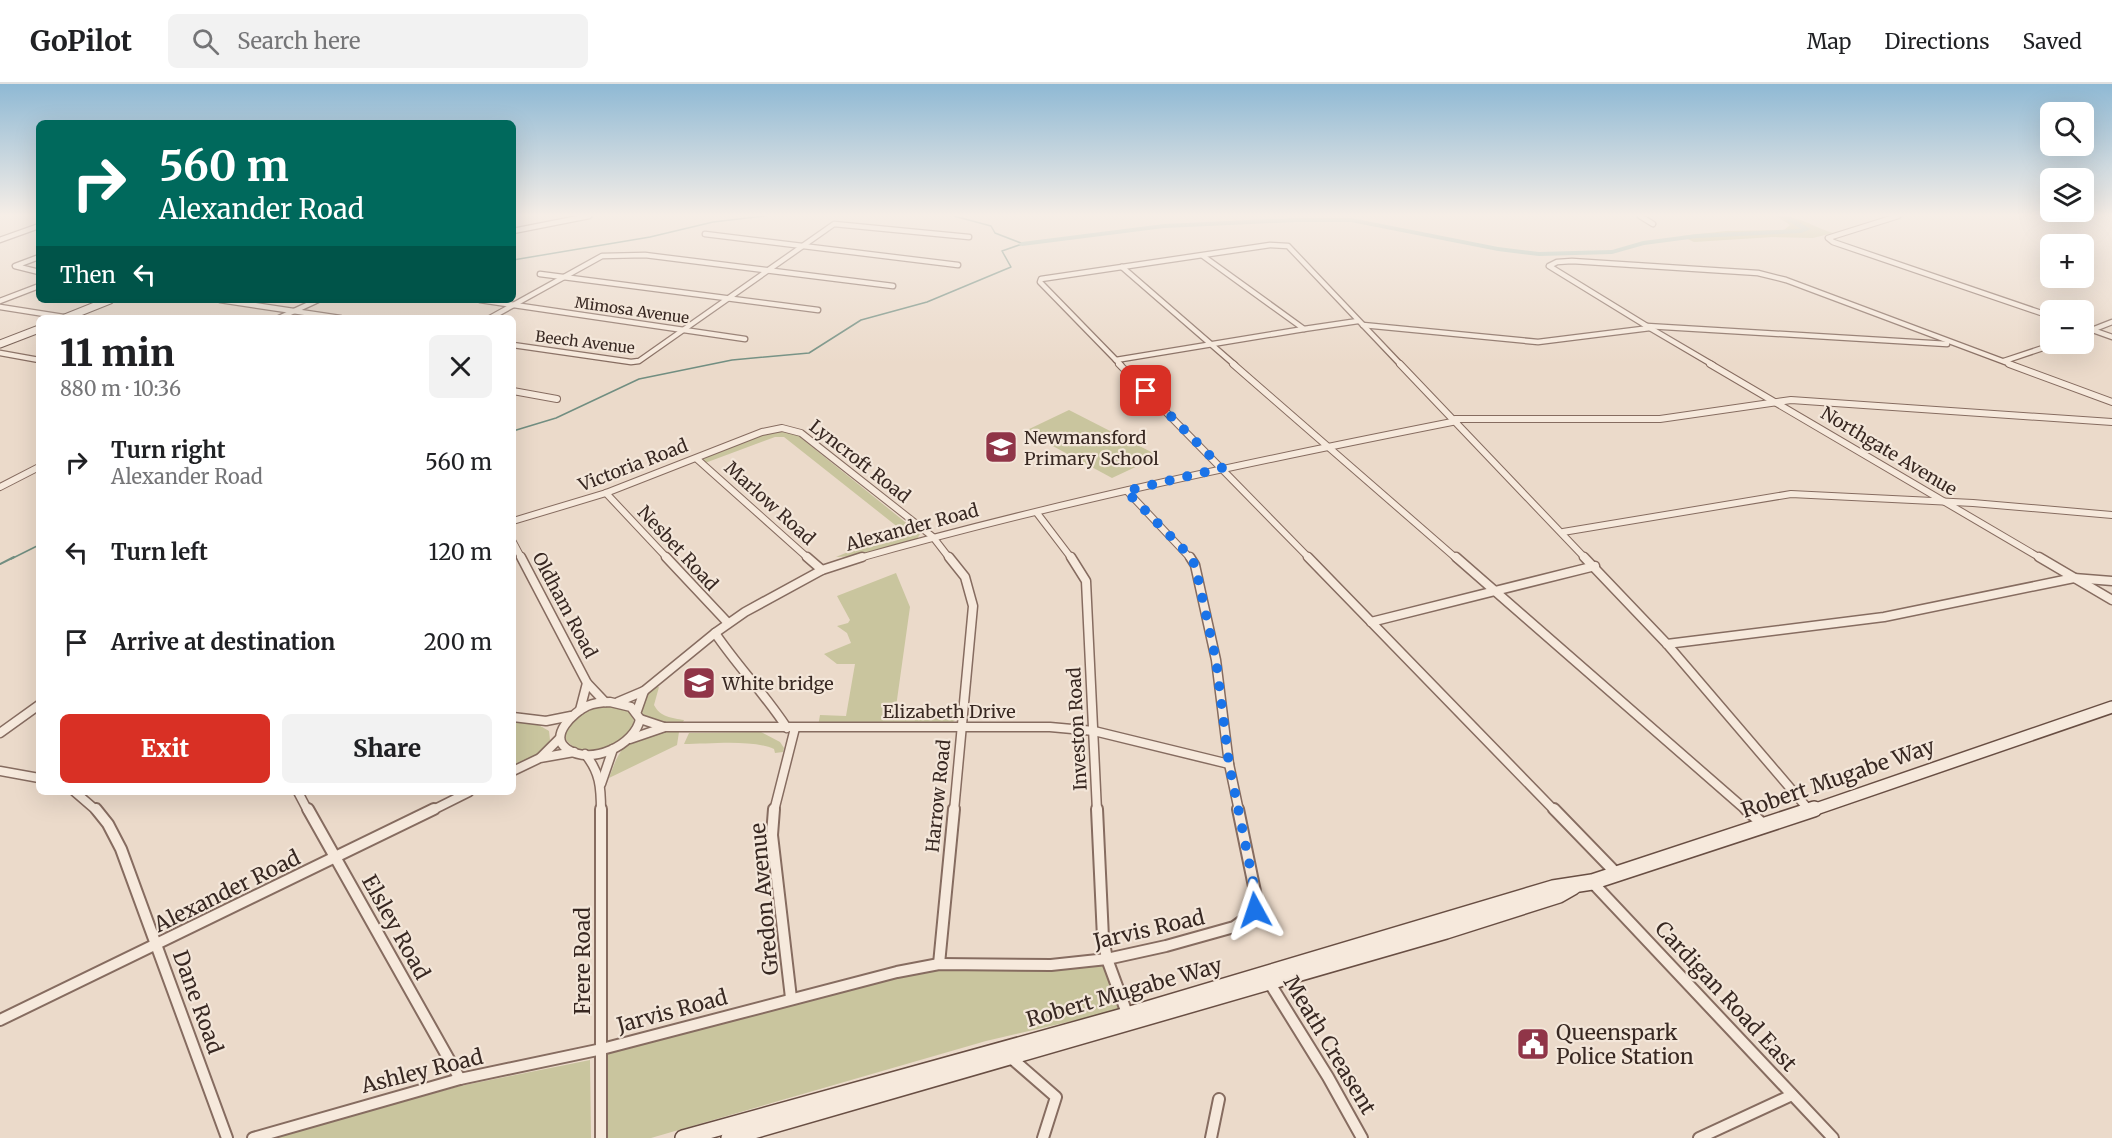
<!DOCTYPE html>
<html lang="en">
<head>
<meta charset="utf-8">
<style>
	body { margin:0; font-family:Merriweather,serif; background:#f2f2f2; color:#202124; height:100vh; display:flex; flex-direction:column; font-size:22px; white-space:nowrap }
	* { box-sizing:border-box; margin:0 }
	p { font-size:20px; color:#757577 }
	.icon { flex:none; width:33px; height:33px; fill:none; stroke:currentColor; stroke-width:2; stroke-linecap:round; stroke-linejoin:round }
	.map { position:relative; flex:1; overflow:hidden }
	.sheet { position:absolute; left:36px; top:231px; width:480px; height:480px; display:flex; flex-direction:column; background:#fff; border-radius:9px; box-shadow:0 6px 24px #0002 }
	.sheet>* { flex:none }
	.guide { position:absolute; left:36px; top:36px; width:480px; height:183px; border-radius:9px; box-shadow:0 6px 24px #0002; background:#00695c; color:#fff; overflow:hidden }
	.fabs { position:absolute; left:2040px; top:18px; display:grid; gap:12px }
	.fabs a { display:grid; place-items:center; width:54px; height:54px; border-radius:9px; background:#fff; box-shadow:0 6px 24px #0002; font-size:30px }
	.pin { position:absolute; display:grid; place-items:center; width:51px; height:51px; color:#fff; margin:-26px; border-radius:12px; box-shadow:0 3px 9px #0006 }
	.me { position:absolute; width:66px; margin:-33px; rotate:355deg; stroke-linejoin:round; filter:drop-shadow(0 0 4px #0008) }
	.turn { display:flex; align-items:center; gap:21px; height:126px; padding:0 24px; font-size:27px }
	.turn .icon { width:78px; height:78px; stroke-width:2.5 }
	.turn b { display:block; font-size:42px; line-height:51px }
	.then { display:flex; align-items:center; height:57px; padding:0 24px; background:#0003; gap:12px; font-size:22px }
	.round { display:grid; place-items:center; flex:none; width:63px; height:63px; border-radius:9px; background:#f2f2f2 }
	.headline { display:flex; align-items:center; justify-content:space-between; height:102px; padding:0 24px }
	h1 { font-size:36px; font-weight:800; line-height:45px }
	.button { display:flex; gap:12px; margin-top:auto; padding:12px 24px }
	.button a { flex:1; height:69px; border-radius:9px; background:#d93025; color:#fff; font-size:24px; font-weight:800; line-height:69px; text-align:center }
	.button a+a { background:#f2f2f2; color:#202124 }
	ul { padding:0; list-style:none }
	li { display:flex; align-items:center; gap:18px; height:90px; padding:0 24px }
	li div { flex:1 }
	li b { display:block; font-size:22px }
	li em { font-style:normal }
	header { display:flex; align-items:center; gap:36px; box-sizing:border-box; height:84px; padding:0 30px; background:#fff; border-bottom:2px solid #e0e0e0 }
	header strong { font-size:28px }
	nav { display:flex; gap:33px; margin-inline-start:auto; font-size:21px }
	.search { width:420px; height:54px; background:#f2f2f2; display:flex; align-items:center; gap:15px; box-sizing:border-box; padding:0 21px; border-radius:9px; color:#757577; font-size:22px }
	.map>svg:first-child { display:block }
	.green { fill:#c9c59e }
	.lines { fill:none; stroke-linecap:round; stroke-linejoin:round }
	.stream-far1 { stroke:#718e81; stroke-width:1.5 }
	.stream { stroke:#718e81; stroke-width:2 }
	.river { fill:#aac0b5; fill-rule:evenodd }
	.street-far3-casing { stroke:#866c60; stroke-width:7 }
	.street-far2-casing { stroke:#866c60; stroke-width:8 }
	.street-far1-casing { stroke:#866c60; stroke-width:11 }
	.street-casing { stroke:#866c60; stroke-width:14 }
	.secondary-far2-casing { stroke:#684e43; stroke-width:9 }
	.secondary-far1-casing { stroke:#684e43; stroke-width:14 }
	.secondary-casing { stroke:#684e43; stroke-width:18 }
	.street-far3 { stroke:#f6e9dc; stroke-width:4.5 }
	.street-far2 { stroke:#f6e9dc; stroke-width:6 }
	.street-far1 { stroke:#f6e9dc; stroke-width:8 }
	.street { stroke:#f6e9dc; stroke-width:10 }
	.secondary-far2 { stroke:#f6e9dc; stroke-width:7 }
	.secondary-far1 { stroke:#f6e9dc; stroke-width:11 }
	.secondary { stroke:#f6e9dc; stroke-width:15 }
	.route { stroke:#1a73e8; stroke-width:10; stroke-dasharray:0 18 }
	.labels { text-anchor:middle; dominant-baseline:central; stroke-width:4.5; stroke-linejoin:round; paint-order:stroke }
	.far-street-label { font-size:15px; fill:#382822; stroke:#f3e6d9 }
	.poi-label { font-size:18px; fill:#382822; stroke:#f3e6d9; text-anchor:start }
	.street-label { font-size:18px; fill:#382822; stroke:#f3e6d9 }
	.near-street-label { font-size:21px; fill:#382822; stroke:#f3e6d9 }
	.near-poi-label { font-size:21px; fill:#382822; stroke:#f3e6d9; text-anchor:start }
</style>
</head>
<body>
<header>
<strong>GoPilot</strong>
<div class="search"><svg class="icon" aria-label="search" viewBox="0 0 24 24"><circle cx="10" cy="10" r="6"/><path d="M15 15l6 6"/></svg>Search here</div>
<nav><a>Map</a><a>Directions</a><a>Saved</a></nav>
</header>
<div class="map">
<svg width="2112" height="1054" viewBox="0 0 2112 1054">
	<rect width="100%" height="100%" fill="#ebdaca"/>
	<g class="green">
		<path d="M1777,132C1800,132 1811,142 1833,149L1813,154L1773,153L1694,158L1681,152L1726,147L1784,146L1790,141Z"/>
		<path d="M1069,326L1159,372L1112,394L1025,347Z"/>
		<path d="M782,345L796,350L920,450L917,455L854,472L836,473L860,463L900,454L904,448L784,353H775L705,379L700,375L760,351Z"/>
		<path d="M896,489L910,523L895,630L942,631L952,624L958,625L956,635L952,639L818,642L820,631L846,632L855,580H837L824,570L851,559L847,549L837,542L848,539L850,536L837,512Z"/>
		<path d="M655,602L659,603L654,621C660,633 672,634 684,636L682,640L667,641L644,633L641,625L648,608Z"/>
		<path d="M607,621C621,623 643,628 630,647C619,663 584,675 569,659C550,640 594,623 607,621Z"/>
		<path d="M513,637L537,640L549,647L550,656C541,671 528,677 513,684Z"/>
		<path d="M661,648H679L677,661L609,694C622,658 625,659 661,648Z"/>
		<path d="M761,648L780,658L784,664L783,668L775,669L774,665C751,655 709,660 684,660L689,649Z"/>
		<path d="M1103,881L1120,926L986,957L651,1054H607V970L616,964L897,891L939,883L1051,885Z"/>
		<path d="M590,976L591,1054H270L460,1002Z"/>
	</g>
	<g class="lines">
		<g class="stream-far1">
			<path d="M954,132L991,142L995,149L1021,159"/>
			<path d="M513,176L650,153L713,138L765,132"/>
			<path d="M513,347L556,334L639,295L732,276L809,269L861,236L927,218L1011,183L1002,167L1022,160"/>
			<path d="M11,475L39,461"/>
		</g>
		<path class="stream" d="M0,480L14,473"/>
		<path class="river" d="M1780,132H1789L1811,145L1801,149L1697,154L1644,161L1612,170L1539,172L1498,167L1351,138H1296L1164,144L1022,162L1018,160L1022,158L1164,140L1296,134H1351L1498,163L1539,168L1612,166L1643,157L1697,150L1801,145Z"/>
		<g class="street-far3-casing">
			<g id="street-far3">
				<path d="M1640,132L1653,140"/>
				<path d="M1898,132L1828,154L1833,158L2050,232"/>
				<path d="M513,147L589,132"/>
				<path d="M705,150L958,181"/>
				<path d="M0,156L39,142"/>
				<path d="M39,173L15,182L39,188"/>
				<path d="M1122,183L1235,281"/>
				<path d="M540,190L818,226"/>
				<path d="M220,216L340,234"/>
				<path d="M480,216L745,255"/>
				<path d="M0,217L39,202"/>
				<path d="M0,223L70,234"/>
				<path d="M279,234L318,216"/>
				<path d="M490,234L602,172L645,171L893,202"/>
				<path d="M1363,241L1538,258L1650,244L1549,182L1557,178L1572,177L1758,189L1786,196L2013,281"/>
				<path d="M1647,242L1947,260"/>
				<path d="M2084,243L2112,253"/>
				<path d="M1650,244L1713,281"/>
				<path d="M1304,245L1358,237"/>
				<path d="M2084,249L2112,238"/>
				<path d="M513,261L631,278L639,277L834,140L969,153"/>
				<path d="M0,269L39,276"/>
				<path d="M1116,276L1040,198L1041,195L1270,161L1288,162L1401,281"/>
				<path d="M2004,277L2055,260"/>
				<path d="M1121,281L1116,276L1304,245L1203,172"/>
			</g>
		</g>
		<g class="street-far2-casing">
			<g id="street-far2">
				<path d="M1119,280L1310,475"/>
				<path d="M1233,280L1457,475"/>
				<path d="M1400,280L1586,475"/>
				<path d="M1710,280L2042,475"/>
				<path d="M2009,280L2112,318"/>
				<path d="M513,307L557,315"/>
				<path d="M1455,335H1660L1791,316L2112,338"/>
				<path d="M697,375L809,475"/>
				<path d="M0,403L39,383"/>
				<path d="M1127,407L1191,475"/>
				<path d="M606,409L668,475"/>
				<path d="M1037,429L1072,475"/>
				<path d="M513,437L606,409L762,348L782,344L801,349L933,453L950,475"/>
				<path d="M1563,448L1791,410L1973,419L2112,431"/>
				<path d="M513,458L522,475"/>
				<path d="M856,475C1054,419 1255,377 1457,337"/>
			</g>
		</g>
		<g class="street-far1-casing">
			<g id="street-far1">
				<path d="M521,473L587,599L605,618"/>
				<path d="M666,473L728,539"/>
				<path d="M807,473L822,486"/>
				<path d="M949,473L965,493L973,522L954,727"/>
				<path d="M1071,473L1086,497L1097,727"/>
				<path d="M1190,473L1195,481L1216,576L1229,680L1239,727"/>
				<path d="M1308,473L1555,727"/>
				<path d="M1456,473L1747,727"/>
				<path d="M1584,473L1667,560L1809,726"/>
				<path d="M2039,473L2112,516"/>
				<path d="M1371,538L1595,482"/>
				<path d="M715,549C738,583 765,610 787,644"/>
				<path d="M1667,560L1884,533L2074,494L2112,497"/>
				<path d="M610,618L631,623L640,635C635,661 591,682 567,665C548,652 574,628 587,622C594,619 602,618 610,618Z"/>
				<path d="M618,618L644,607L715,549L745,528L822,486L862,473"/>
				<path d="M580,626L587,599"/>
				<path d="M637,627L644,607"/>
				<path d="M513,633L546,637L571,632"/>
				<path d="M640,635L664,643"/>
				<path d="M0,649L39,621"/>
				<path d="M630,655L665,643H1050L1094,647L1229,680"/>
				<path d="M585,670C600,688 601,703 601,727"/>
				<path d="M541,673L559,655"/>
				<path d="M0,687L39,694"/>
				<path d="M513,687L540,674L574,668"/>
				<path d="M601,700L613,665"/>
				<path d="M75,708L97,727"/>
				<path d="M298,708L308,727"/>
				<path d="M431,727L469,708"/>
				<path d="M774,727L795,644"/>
			</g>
		</g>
		<g class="street-casing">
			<g id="street">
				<path d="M96,725L108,740L121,765L227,1054"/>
				<path d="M308,725L460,995"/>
				<path d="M601,725V1054"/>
				<path d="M774,725L772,751L791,914"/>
				<path d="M1097,725L1103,854L1107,875L1128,932"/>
				<path d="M1554,725L1616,789"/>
				<path d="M1746,725L1764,741"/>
				<path d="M1592,798L1833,1054"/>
				<path d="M939,880L954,725"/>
				<path d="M1269,898L1328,993L1362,1054"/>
				<path d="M0,936L434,725"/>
				<path d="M1010,973L1056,1013L1043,1054"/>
				<path d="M253,1054L460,995L602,965L897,888L939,880L1051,881L1107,875L1166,862L1234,843L1252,830L1257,817L1238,725"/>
				<path d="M1211,1054L1219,1015"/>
				<path d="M1699,1054L1792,1011"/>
			</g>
		</g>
		<g class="secondary-far2-casing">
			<g id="secondary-far2">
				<path d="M65,234L110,216"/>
				<path d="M0,260L39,245"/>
			</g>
		</g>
		<g class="secondary-far1-casing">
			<path id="secondary-far1" d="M1810,727L2112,623"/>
		</g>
		<g class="secondary-casing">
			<g id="secondary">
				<path d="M683,1054L1127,931L1553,804L1592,798L1814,725"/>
				<path d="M729,1054L1446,847L1559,811L1573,803"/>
			</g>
		</g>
		<use href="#street-far3" class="street-far3"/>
		<use href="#street-far2" class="street-far2"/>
		<use href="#street-far1" class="street-far1"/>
		<use href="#street" class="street"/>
		<use href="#secondary-far2" class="secondary-far2"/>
		<use href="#secondary-far1" class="secondary-far1"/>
		<use href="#secondary" class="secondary"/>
	</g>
	<linearGradient id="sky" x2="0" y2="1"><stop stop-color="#8fb9d4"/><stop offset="0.47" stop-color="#f6eee7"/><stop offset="1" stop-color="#f6eee7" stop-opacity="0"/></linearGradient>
	<rect width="2112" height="279" fill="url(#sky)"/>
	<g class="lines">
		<path class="route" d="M1146,307L1222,384L1126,407L1188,470L1195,481L1216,576L1229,680L1257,817L1255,826"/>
	</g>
	<defs>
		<g id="school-square" transform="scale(1.725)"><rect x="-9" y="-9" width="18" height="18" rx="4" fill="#903548" stroke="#f3e6d9"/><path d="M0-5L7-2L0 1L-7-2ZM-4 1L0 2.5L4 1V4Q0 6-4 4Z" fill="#fff"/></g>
		<g id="university-square" transform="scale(1.725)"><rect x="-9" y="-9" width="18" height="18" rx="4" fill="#903548" stroke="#f3e6d9"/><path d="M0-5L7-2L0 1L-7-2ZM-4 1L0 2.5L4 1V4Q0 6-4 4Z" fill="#fff"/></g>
		<g id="civic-square" transform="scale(1.725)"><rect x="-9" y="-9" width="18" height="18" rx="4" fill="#903548" stroke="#f3e6d9"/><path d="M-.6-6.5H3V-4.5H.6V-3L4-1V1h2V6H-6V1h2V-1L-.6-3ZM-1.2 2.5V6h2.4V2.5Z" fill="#fff"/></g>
	</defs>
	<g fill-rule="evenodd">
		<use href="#school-square" x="1001" y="363"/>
		<use href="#university-square" x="699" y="599"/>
		<use href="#civic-square" x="1533" y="960"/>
	</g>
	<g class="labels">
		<g class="far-street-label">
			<text transform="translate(632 226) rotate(8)">Mimosa Avenue</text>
			<text transform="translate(585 258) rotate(7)">Beech Avenue</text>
		</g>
		<g class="poi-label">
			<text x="1024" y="353">Newmansford<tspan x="1024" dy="21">Primary School</tspan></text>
			<text x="722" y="599">White bridge</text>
		</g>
		<g class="street-label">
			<text transform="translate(1889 367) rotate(31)">Northgate Avenue</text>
			<text transform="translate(860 377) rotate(38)">Lyncroft Road</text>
			<text transform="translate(633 381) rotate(-21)">Victoria Road</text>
			<text transform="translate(770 419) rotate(42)">Marlow Road</text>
			<text transform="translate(912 443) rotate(-15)">Alexander Road</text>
			<text transform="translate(678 464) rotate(47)">Nesbet Road</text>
			<text transform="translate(565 521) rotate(62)">Oldham Road</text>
			<text x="949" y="627">Elizabeth Drive</text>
			<text transform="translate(1077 645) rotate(-93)">Investon Road</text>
			<text transform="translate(938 712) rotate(-84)">Harrow Road</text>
		</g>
		<g class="near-street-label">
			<text transform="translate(1838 694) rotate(-19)">Robert Mugabe Way</text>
			<text transform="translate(227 807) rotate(-26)">Alexander Road</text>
			<text transform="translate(764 815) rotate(-95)">Gredon Avenue</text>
			<text transform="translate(396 843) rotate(61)">Elsley Road</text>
			<text transform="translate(1149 845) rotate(-13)">Jarvis Road</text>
			<text transform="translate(582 877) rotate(-90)">Frere Road</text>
			<text transform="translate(1124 908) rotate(-16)">Robert Mugabe Way</text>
			<text transform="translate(1726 912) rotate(47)">Cardigan Road East</text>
			<text transform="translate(198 918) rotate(70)">Dane Road</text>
			<text transform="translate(672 927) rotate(-15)">Jarvis Road</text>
			<text transform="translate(1330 961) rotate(59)">Meath Creasent</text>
			<text transform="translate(422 987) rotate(-14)">Ashley Road</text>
		</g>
		<g class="near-poi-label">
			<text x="1556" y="948">Queenspark<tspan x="1556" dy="24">Police Station</tspan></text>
		</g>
	</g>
</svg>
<div class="fabs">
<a><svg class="icon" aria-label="search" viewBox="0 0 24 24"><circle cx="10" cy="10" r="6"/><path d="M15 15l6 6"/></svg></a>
<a><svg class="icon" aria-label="layers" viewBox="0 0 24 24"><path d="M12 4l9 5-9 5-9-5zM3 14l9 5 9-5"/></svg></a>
<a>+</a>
<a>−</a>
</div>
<div class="pin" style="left:1146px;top:307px;background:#d93025"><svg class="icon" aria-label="arrive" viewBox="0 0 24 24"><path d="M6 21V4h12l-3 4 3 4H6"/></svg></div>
<svg class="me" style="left:1255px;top:826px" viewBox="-20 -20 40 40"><path d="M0-17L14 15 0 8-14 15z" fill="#1a73e8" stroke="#fff" stroke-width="4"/></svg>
<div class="guide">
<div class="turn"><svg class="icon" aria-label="right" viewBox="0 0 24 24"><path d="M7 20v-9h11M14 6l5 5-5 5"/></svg><div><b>560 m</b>Alexander Road</div></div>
<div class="then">Then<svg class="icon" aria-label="left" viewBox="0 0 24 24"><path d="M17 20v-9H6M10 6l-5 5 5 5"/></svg></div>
</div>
<section class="sheet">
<div class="headline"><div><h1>11 min</h1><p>880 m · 10:36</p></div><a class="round"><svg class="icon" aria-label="close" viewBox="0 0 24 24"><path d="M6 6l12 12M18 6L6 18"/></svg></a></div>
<ul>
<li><svg class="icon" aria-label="right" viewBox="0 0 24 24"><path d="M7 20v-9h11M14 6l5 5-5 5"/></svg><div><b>Turn right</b><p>Alexander Road</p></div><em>560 m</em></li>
<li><svg class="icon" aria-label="left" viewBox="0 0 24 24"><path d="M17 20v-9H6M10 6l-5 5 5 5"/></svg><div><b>Turn left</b></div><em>120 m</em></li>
<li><svg class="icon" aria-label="arrive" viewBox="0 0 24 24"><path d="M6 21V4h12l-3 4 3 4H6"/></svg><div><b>Arrive at destination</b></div><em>200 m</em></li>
</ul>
<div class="button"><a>Exit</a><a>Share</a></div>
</section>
</div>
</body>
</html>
